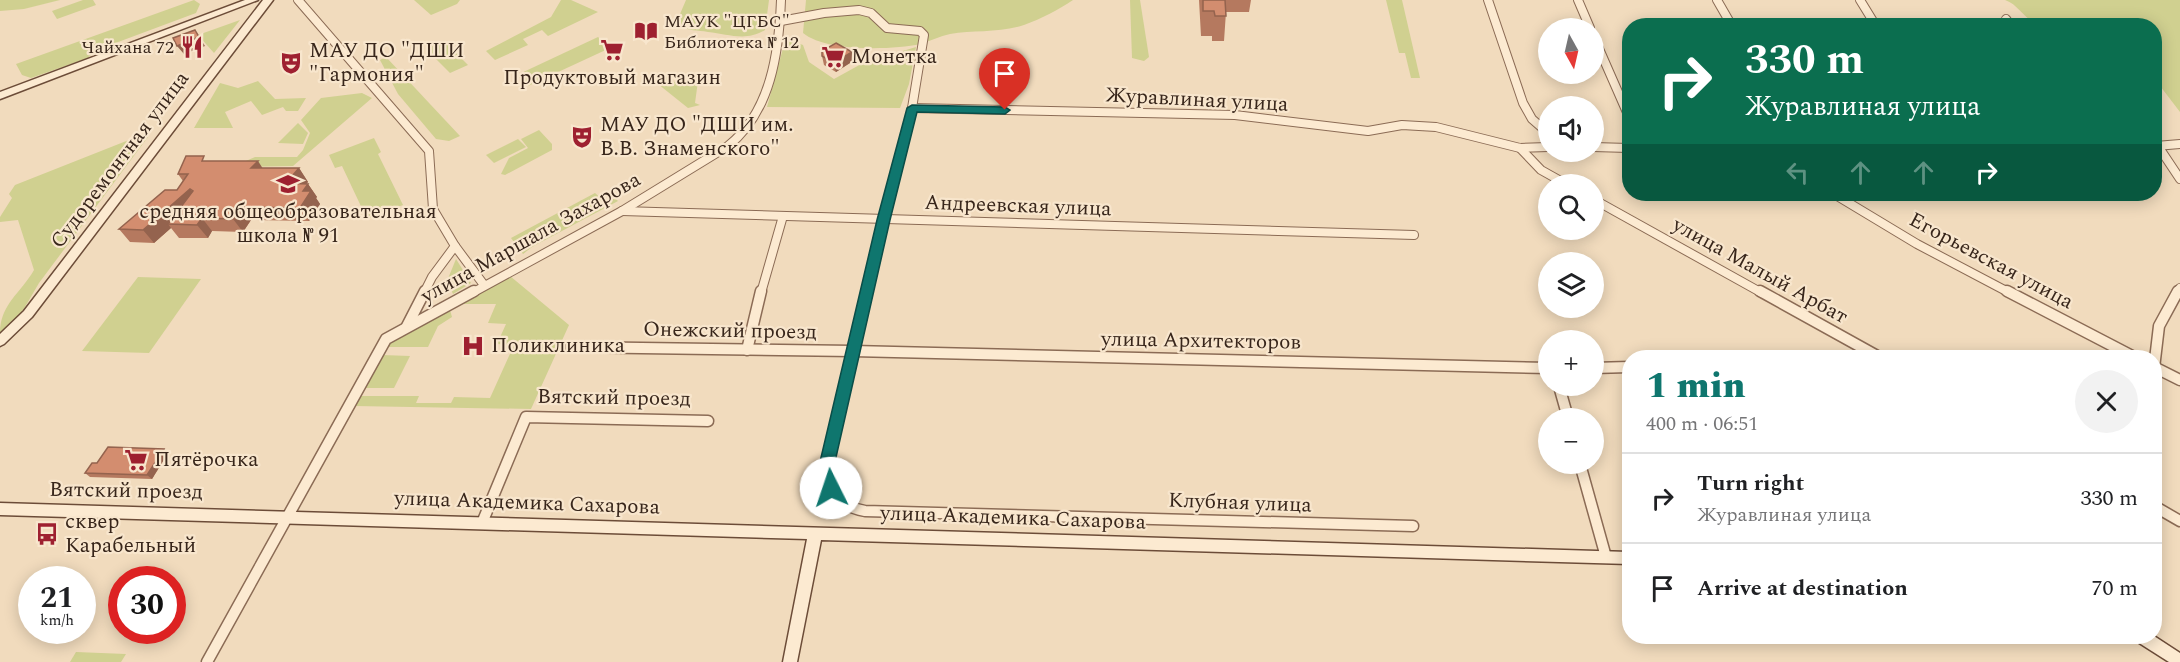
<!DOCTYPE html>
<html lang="en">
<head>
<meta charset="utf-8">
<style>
	body { margin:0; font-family:Spectral,serif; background:#f2f2f2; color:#202124; height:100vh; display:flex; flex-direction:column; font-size:22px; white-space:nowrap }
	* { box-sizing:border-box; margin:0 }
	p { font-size:20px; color:#757577 }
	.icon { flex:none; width:33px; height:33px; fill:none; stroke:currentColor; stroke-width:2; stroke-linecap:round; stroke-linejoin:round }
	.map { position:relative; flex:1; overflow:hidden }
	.side { position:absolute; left:1622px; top:350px; width:540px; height:294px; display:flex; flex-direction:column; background:#fff; border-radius:24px; box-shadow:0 3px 15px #0003 }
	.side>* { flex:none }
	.hud { position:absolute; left:1622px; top:18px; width:540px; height:183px; border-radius:24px; box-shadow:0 3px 15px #0003; background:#0b6e4f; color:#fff; overflow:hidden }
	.needle { width:39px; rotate:172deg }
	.fabs { position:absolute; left:1538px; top:18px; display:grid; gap:12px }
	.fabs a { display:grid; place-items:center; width:66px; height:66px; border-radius:50%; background:#fff; box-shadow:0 3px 15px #0003; font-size:30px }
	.speed { position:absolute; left:18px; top:566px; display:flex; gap:12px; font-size:30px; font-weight:700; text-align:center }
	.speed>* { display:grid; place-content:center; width:78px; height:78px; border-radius:50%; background:#fff; box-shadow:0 3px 15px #0003; line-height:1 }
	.speed small { font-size:15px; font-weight:400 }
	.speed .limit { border:9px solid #d22; background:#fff; color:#111 }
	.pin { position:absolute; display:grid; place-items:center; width:51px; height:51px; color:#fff; margin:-62px -26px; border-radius:50% 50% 50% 0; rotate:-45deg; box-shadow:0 0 6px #0007 }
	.pin .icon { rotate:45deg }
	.me { position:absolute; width:66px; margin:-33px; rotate:356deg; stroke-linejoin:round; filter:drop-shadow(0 0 4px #0008) }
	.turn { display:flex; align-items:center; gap:21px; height:126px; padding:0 24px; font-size:27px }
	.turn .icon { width:78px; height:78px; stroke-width:2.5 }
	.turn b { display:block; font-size:42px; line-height:51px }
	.lanes { display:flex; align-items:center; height:57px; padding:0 24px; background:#0003; justify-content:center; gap:30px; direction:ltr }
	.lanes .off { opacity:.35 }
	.round { display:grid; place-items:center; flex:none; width:63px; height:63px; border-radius:32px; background:#f2f2f2 }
	.head { display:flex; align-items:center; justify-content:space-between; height:102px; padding:0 24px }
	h1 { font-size:36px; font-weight:800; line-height:45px; color:#0f766e }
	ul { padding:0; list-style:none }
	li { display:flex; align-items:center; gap:18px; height:90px; padding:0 24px; border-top:2px solid #e0e0e0 }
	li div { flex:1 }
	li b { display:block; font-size:22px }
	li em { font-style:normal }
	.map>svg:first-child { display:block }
	.green { fill:#d0d090 }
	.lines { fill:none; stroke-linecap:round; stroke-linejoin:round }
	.street-far1-casing { stroke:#8b6b55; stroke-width:10 }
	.street-casing { stroke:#8b6b55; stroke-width:13 }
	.secondary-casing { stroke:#6c4c38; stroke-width:3 }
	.street-far1 { stroke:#fcead1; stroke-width:8 }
	.street { stroke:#fcead1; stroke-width:10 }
	.secondary { fill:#fcead1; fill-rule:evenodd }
	.wall { fill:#b5795f }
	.shaded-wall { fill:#94634e }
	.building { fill:#d38d6f; stroke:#94634e; stroke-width:1.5 }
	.route { fill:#0f766e; stroke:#0a4d48; stroke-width:1.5 }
	.labels { text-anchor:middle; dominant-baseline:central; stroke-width:4.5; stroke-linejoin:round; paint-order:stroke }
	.far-poi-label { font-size:18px; fill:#38261b; stroke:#f8e6cd; text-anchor:start }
	.poi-label { font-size:21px; fill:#38261b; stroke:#f8e6cd; text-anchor:start }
	.street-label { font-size:21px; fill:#38261b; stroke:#f8e6cd }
</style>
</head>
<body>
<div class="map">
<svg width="2180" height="662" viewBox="0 0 2180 662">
	<rect width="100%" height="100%" fill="#f1dbbd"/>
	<g class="green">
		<path d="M0,0H60L24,9L0,11Z"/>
		<path d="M83,0H93L96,5L57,19L52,11Z"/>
		<path d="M194,0L200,4L196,13L94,51L88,58L31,78L22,75L16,64Z"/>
		<path d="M414,0H460L457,4L431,15Z"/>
		<path d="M561,0H571L598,12L548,36L542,30L523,39L528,45L495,60L486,51L551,17Z"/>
		<path d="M686,0H769L765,30C746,42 728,34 708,32C697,30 689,31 679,26L677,21Z"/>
		<path d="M806,0H1073C1058,10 1041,19 1024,25C1000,33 974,30 950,34C940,36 930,41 920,44C892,50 826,52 803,33Z"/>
		<path d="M1130,0H1140L1149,57L1144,61L1132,58Z"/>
		<path d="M1386,0H1402L1420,78H1411L1405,53H1399Z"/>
		<path d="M2005,0H2180V112L2154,78V26L2038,25C2022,17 2019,5 2005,0Z"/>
		<path d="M240,20L214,53L198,35Z"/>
		<path d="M598,37L610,48L528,86L517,75Z"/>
		<path d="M444,41L468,65L450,73L426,49Z"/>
		<path d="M785,41L795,42L803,45L809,62L834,79L863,63L916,47L909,84L900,108L767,107Z"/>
		<path d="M386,57L460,136L449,141L436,139L398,94L380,60Z"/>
		<path d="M668,77L671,82L698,81L695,103L700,105L688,108L653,80Z"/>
		<path d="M258,81L275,99L306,98L298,111H286L283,107L262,115L251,101L225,112L233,128H194L220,83L238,88Z"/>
		<path d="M362,93L372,98L293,166L232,167L255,157H297L303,150L310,133L301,120L321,98Z"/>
		<path d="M298,123L308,133L303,144L278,143Z"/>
		<path d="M539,130L552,144V150L505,175L501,174L509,158L528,148L521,139Z"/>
		<path d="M144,134L148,137L39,283L22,312L0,333C0,304 21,293 34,270L18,220L0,222V217L12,198L9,194L15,185Z"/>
		<path d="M374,138L381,152L378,154L403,205L367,219L342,166L335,168L329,155Z"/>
		<path d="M518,139L526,147L494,163L486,155Z"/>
		<path d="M595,193L604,201L613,196L618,201L532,247L523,254L511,238Z"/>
		<path d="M456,259L471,283L453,294L447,281Z"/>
		<path d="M510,276L569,325L531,409L354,406L360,396H419L416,403H451L454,397L490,398L514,345L497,344L506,324L488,323L496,304H464L463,302Z"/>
		<path d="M138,277L201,279L149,353L82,351Z"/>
		<path d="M450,310L452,317L438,326L428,347H388L391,341Z"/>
		<path d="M382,355L410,356L394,388H364Z"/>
		<path d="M76,652L126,654L121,662H70Z"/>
	</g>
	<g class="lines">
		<g class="street-far1-casing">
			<g id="street-far1">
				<path d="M298,0L429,151L433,209L455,246L432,277L424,293"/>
				<path d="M1488,0L1523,103L1532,119L1548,133"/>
				<path d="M1578,0L1590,28"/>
				<path d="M1717,0L1732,26"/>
				<path d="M1860,0L1876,26"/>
				<path d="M2006,19L2011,26"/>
				<path d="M781,21L824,13L859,10L871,13L887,28L920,31L924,35L912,108L866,293"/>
				<path d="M1593,35L1629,117"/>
				<path d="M912,108L1235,115L1368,131L1402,125L1436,127L1520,148L1548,147"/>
				<path d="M2156,146L2180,144"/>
				<path d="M2158,146L2180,179"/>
				<path d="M1593,147L1629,148"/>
				<path d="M1520,148L1541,170L1566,184"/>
				<path d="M1834,194L1917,244L2010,293"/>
				<path d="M1593,199L1762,293"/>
				<path d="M622,211L1414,235"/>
				<path d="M455,246L484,285"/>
				<path d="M472,293L622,211L728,146C771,112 779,52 781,0"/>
				<path d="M761,293L783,216"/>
				<path d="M2177,293L2180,288"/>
			</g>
		</g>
		<g class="street-casing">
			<g id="street">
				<path d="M867,291L827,466C832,494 835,505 865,511L1413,526"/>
				<path d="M1760,291L1879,357"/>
				<path d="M2007,291L2134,357"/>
				<path d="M407,326L425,291"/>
				<path d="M571,347L853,351L1548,368"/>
				<path d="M747,350L761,291"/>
				<path d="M2154,367L2180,380"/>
				<path d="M1593,368L1629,367"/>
				<path d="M2154,368L2159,326L2178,291"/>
				<path d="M1559,386L1568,418"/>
				<path d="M1580,464L1606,557"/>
				<path d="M2154,506L2180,521"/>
				<path d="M482,523L526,417L708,421"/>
				<path d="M207,662L386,339L474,291"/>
			</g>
		</g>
		<g class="secondary-casing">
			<g id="secondary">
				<path d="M245,0H258L0,99V92Z"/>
				<path d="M263,0H273L32,317L4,344L0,346V334L24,311Z"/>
				<path d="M0,503L1629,552V564L821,540L797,662H783L807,539L0,515Z"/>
				<path d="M2134,636H2154L2180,653V662H2169L2136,641Z"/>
			</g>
		</g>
		<use href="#street-far1" class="street-far1"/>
		<use href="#street" class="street"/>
		<use href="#secondary" class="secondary"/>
	</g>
	<g class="wall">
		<path d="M1199,0H1251L1249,12H1226L1224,41H1212V36H1201Z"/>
		<path d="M852,52L853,61L836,72L824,65L822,56Z"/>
		<path d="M207,161L262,168H299L308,182L306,184H308L317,197L316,198L320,204L309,221L251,220L243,232L212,231L208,238H179L171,228L154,243L130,242L119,229L177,190L183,181L178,174Z"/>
		<path d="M168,453L152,479L90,477L85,473L97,463Z"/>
	</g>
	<g class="shaded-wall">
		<path d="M199,37L205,46L184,54L177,46Z"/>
		<path d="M852,52L853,61L836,72L834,63Z"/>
		<path d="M258,161L267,175L251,168Z"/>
		<path d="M299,168L308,182L295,196L286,183Z"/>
		<path d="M308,184L317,197L316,198L320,204L309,221L300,208L303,191Z"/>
		<path d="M190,189L201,202L168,224L171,228L154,243L143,230Z"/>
		<path d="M241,207L251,220L243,232L233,219Z"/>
		<path d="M202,218L212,231L208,238L197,225Z"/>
		<path d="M164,449L168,453L152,479L147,475Z"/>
	</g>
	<g class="building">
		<path d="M1203,0H1225L1226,16H1215L1214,11H1203Z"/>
		<path d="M195,30L199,37L177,46L173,38Z"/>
		<path d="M836,43L852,52L834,63L822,56V51Z"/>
		<path d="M186,156H204L202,161H258L251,168H299L286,183L308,184L303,191H311L300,208L241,207L233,219L202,218L197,225L168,224L193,191L190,189L143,230L119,229L165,190H177L188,174H178Z"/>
		<path d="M108,447L164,449L147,475L85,473L92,463H97Z"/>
	</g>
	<path class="route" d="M912,105L1005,107L1010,110L1005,114L917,112L890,220L834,466L838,488L836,492L831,494L825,492L819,466L877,220L907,108Z"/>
	<defs>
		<g id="library-bare" transform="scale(1.8)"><path d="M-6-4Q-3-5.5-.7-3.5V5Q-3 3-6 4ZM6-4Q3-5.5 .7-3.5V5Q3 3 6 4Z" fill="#9e2030" stroke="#f8e6cd" stroke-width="2.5" paint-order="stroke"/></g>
		<g id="restaurant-bare" transform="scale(1.8)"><path d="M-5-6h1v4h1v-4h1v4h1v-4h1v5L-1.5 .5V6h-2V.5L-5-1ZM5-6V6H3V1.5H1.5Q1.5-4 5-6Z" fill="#9e2030" stroke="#f8e6cd" stroke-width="2.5" paint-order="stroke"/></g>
		<g id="supermarket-bare" transform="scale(1.8)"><path d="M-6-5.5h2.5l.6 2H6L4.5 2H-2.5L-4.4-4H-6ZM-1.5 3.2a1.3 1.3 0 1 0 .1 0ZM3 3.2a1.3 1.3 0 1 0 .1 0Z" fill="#9e2030" stroke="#f8e6cd" stroke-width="2.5" paint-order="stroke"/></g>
		<g id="theatre-bare" transform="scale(1.8)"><path d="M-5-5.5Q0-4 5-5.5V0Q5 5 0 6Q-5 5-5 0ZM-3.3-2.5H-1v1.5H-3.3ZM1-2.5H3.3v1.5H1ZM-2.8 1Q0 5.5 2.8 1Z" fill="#9e2030" stroke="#f8e6cd" stroke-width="2.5" paint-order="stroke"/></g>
		<g id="school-bare" transform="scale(1.8)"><path d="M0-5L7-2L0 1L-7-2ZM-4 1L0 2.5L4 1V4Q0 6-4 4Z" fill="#9e2030" stroke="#f8e6cd" stroke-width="2.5" paint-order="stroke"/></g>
		<g id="hospital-bare" transform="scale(1.8)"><path d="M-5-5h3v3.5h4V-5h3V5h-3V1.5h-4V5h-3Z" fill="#9e2030" stroke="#f8e6cd" stroke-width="2.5" paint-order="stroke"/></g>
		<g id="bus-bare" transform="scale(1.8)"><path d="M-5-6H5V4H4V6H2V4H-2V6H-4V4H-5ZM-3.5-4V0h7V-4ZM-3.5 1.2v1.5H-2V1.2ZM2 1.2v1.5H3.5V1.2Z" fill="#9e2030" stroke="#f8e6cd" stroke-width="2.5" paint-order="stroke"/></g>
	</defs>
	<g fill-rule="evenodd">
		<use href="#library-bare" x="646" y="31"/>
		<use href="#restaurant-bare" x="192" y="47"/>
		<use href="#supermarket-bare" x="612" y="50"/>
		<use href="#supermarket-bare" x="833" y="57"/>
		<use href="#theatre-bare" x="291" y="63"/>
		<use href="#theatre-bare" x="582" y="137"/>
		<use href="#school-bare" x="288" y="184"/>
		<use href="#hospital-bare" x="473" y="346"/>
		<use href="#supermarket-bare" x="136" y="460"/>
		<use href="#bus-bare" x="47" y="534"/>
	</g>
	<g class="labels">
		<g class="far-poi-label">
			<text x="664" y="21">МАУК "ЦГБС"<tspan x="664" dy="21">Библиотека № 12</tspan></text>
			<text x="174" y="47" text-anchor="end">Чайхана 72</text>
		</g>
		<g class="poi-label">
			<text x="309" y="51">МАУ ДО "ДШИ<tspan x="309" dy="24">"Гармония"</tspan></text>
			<text x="851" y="57">Монетка</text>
			<text x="612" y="78" text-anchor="middle">Продуктовый магазин</text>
			<text x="600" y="125">МАУ ДО "ДШИ им.<tspan x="600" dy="24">В.В. Знаменского"</tspan></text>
			<text x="288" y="212" text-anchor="middle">средняя общеобразовательная<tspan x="288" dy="24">школа № 91</tspan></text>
			<text x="491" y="346">Поликлиника</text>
			<text x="154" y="460">Пятёрочка</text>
			<text x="65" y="522">сквер<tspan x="65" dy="24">Карабельный</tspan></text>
		</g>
		<g class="street-label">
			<text transform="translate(1197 100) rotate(3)">Журавлиная улица</text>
			<text transform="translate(120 160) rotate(-53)">Судоремонтная улица</text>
			<text transform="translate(1018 206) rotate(2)">Андреевская улица</text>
			<text transform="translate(531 238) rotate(-29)">улица Маршала Захарова</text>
			<text transform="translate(1991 261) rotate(28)">Егорьевская улица</text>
			<text transform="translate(1760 271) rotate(29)">улица Малый Арбат</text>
			<text transform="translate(730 331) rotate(1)">Онежский проезд</text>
			<text transform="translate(1201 341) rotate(1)">улица Архитекторов</text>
			<text transform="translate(614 398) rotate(1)">Вятский проезд</text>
			<text transform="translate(126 491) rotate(1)">Вятский проезд</text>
			<text transform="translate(527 503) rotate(2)">улица Академика Сахарова</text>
			<text transform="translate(1240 503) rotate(2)">Клубная улица</text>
			<text transform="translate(1013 518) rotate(2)">улица Академика Сахарова</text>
		</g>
	</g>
</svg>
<div class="fabs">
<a><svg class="needle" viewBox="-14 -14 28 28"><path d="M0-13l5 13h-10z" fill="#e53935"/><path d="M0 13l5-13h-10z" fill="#757577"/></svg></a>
<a><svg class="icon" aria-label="sound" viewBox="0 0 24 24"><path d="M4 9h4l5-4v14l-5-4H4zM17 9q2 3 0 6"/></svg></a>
<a><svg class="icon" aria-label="search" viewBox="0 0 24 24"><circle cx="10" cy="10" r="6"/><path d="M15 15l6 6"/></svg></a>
<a><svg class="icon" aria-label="layers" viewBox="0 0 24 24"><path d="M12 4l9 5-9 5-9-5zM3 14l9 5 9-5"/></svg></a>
<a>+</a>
<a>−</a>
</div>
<div class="speed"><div>21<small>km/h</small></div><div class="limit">30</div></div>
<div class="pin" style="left:1005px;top:110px;background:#d93025"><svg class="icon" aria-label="arrive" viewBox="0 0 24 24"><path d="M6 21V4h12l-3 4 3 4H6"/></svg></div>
<svg class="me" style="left:831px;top:488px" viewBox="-20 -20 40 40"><circle r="19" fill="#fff"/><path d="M0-13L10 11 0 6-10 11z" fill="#0f766e"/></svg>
<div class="hud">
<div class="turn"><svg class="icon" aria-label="right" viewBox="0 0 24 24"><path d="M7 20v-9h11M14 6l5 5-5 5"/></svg><div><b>330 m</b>Журавлиная улица</div></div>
<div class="lanes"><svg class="icon off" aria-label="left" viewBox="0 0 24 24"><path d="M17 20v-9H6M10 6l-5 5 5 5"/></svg><svg class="icon off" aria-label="ahead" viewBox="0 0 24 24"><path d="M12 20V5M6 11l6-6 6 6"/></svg><svg class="icon off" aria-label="ahead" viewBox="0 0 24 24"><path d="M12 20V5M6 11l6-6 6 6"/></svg><svg class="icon" aria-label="right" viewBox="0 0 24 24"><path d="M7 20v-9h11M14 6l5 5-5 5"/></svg></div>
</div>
<section class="side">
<div class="head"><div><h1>1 min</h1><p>400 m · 06:51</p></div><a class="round"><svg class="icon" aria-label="close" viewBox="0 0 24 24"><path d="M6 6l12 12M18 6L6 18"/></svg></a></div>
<ul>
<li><svg class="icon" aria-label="right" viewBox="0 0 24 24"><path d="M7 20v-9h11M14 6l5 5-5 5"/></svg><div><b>Turn right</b><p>Журавлиная улица</p></div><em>330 m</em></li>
<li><svg class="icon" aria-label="arrive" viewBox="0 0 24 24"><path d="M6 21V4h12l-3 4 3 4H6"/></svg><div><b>Arrive at destination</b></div><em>70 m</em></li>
</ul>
</section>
</div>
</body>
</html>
